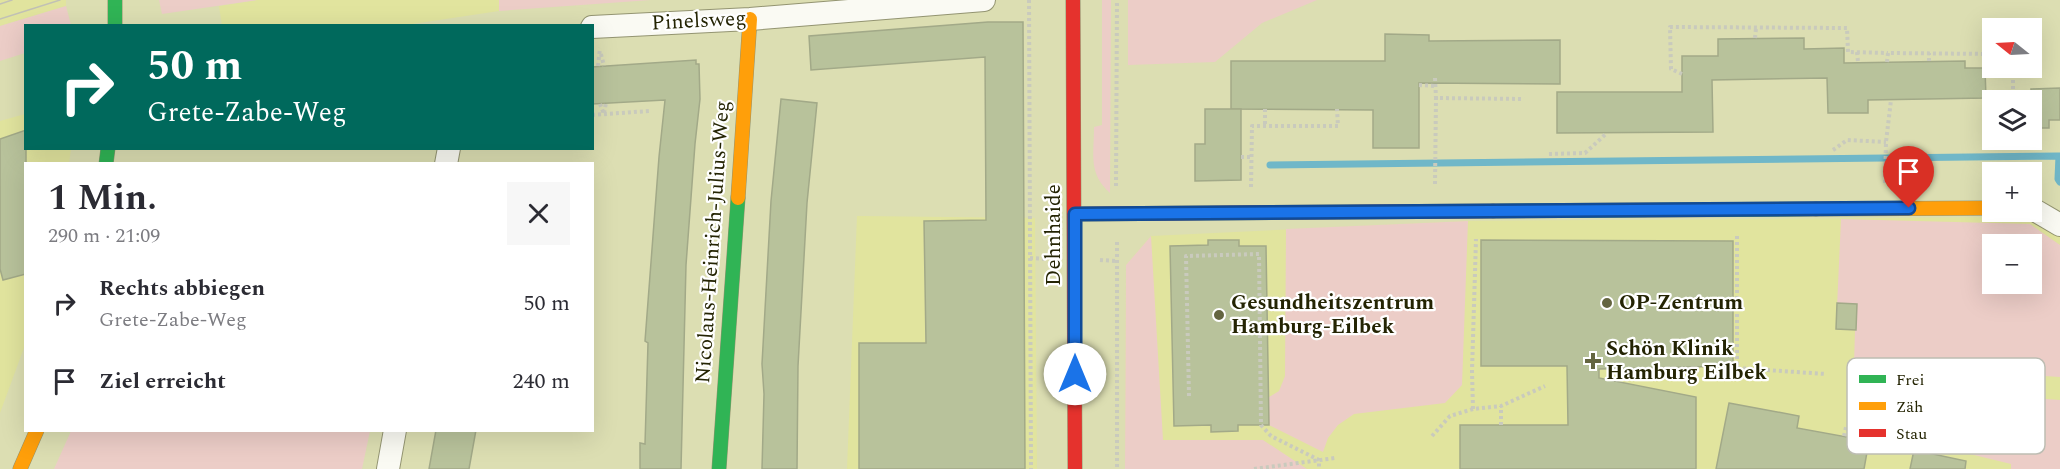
<!DOCTYPE html>
<html lang="de">
<head>
<meta charset="utf-8">
<style>
	body { margin:0; font-family:Spectral,serif; background:#f7f7f7; color:#2b2b33; height:100vh; display:flex; flex-direction:column; font-size:22px; white-space:nowrap }
	* { box-sizing:border-box; margin:0 }
	p { font-size:20px; color:#7c7c81 }
	.icon { flex:none; width:33px; height:33px; fill:none; stroke:currentColor; stroke-width:2; stroke-linecap:round; stroke-linejoin:round }
	.map { position:relative; flex:1; overflow:hidden }
	.side { position:absolute; left:24px; top:162px; width:570px; height:270px; display:flex; flex-direction:column; background:#fff; border-radius:0px; box-shadow:0 6px 24px #0002 }
	.side>* { flex:none }
	.top-card { position:absolute; left:24px; top:24px; width:570px; height:126px; border-radius:0px; box-shadow:0 6px 24px #0002; background:#00695c; color:#fff; overflow:hidden }
	.needle { width:39px; rotate:288deg }
	.tools { position:absolute; left:1982px; top:18px; display:grid; gap:12px }
	.tools a { display:grid; place-items:center; width:60px; height:60px; border-radius:0px; background:#fff; box-shadow:0 6px 24px #0002; font-size:30px }
	.pin { position:absolute; display:grid; place-items:center; width:51px; height:51px; color:#fff; margin:-62px -26px; border-radius:50% 50% 50% 0; rotate:-45deg; box-shadow:0 0 6px #0007 }
	.pin .icon { rotate:45deg }
	.me { position:absolute; width:66px; margin:-33px; rotate:0deg; stroke-linejoin:round; filter:drop-shadow(0 0 4px #0008) }
	.turn { display:flex; align-items:center; gap:21px; height:126px; padding:0 24px; font-size:27px }
	.turn .icon { width:78px; height:78px; stroke-width:2.5 }
	.turn b { display:block; font-size:42px; line-height:51px }
	.round { display:grid; place-items:center; flex:none; width:63px; height:63px; border-radius:0px; background:#f7f7f7 }
	.overview { display:flex; align-items:center; justify-content:space-between; height:102px; padding:0 24px }
	h1 { font-size:36px; font-weight:700; line-height:45px }
	ul { padding:0; list-style:none }
	li { display:flex; align-items:center; gap:18px; height:78px; padding:0 24px }
	li div { flex:1 }
	li b { display:block; font-size:22px }
	li em { font-style:normal }
	.map>svg:first-child { display:block }
	.built { fill:#e1e49e; fill-rule:evenodd }
	.green { fill:#eccdc7; fill-rule:evenodd }
	.lines { fill:none; stroke-linecap:round; stroke-linejoin:round }
	.stream { stroke:#70b7c8; stroke-width:7 }
	.building { fill:#b8c29b; stroke:#a2a988; stroke-width:1.5 }
	.street-casing { stroke:#939471; stroke-width:24 }
	.fast-casing { stroke:#939471; stroke-width:15 }
	.slow-casing { stroke:#939471; stroke-width:15 }
	.jam-casing { stroke:#939471; stroke-width:15 }
	.path { stroke:#c9cabd; stroke-width:4; stroke-dasharray:3 3; stroke-linecap:butt }
	.street { stroke:#fafaf3; stroke-width:22 }
	.fast { stroke:#30b455; stroke-width:14 }
	.slow { stroke:#ff9f0a; stroke-width:14 }
	.jam { stroke:#e5322d; stroke-width:14 }
	.tram { stroke:#c1c1b5; stroke-width:1.5 }
	.route-casing { stroke:#114b97; stroke-width:15 }
	.route { stroke:#1a73e8; stroke-width:10 }
	.poi-dot { fill:#646540; stroke:#fff; stroke-width:2 }
	.labels { text-anchor:middle; dominant-baseline:central; stroke-width:4.5; stroke-linejoin:round; paint-order:stroke }
	.street-label { font-size:21px; fill:#242403; stroke:#fff }
	.poi-label { font-size:21px; font-weight:bold; fill:#242403; stroke:#fff; text-anchor:start }
	.key { fill:#fff; stroke:#bdbdb3; stroke-width:1.5 }
	.key-label { font-size:16px; fill:#242403 }
</style>
</head>
<body>
<div class="map">
<svg width="2060" height="469" viewBox="0 0 2060 469">
	<rect width="100%" height="100%" fill="#dcdeb2"/>
	<g class="built">
		<path d="M0,0H66V6L0,26Z"/>
		<path d="M257,0H499V11L399,26H222L219,6Z"/>
		<path d="M25,114L26,148L71,149L69,163L26,164L25,345L0,413V121Z"/>
		<path d="M857,216L1035,218L1037,469H847Z"/>
		<path d="M2023,217L2046,222L2060,231V469H1125L1126,265L1151,236L1468,221ZM1992,244H2031V284H1992Z"/>
	</g>
	<g class="green">
		<path d="M159,0H257L162,14Z"/>
		<path d="M499,0H651L499,11Z"/>
		<path d="M1102,0H1111L1110,193C1088,173 1094,155 1094,127L1102,125Z"/>
		<path d="M1128,0H1317L1262,23L1215,62L1128,65Z"/>
		<path d="M66,6L71,25L26,26L25,53L0,61V26Z"/>
		<path d="M1841,219L2030,224L2060,245V377L1854,364L1855,330L1836,329ZM1992,244H2031V284H1992Z"/>
		<path d="M1468,221L1462,385L1445,403L1354,414L1338,425L1328,438L1323,452L1269,425V397L1279,391L1285,376L1286,229Z"/>
		<path d="M1151,236L1163,440H1263L1307,469H1125L1126,265Z"/>
		<path d="M1933,391L2060,400V469H2011V464L1929,444Z"/>
		<path d="M71,431V430L370,431L362,469H54Z"/>
	</g>
	<g class="lines">
		<path class="stream" d="M1270,165L2059,156L2058,179L2060,182"/>
	</g>
	<g class="building">
		<path d="M988,22H1023L1025,469H859V343H926L924,221L986,220L985,57L811,70L809,36Z"/>
		<path d="M1385,34L1429,35V41L1560,40V84L1419,83V148H1373V110L1231,109V61H1385Z"/>
		<path d="M1804,38V49L1844,48V63L1965,61V68H1985L1986,98L1868,100V113H1828L1827,78L1712,80L1713,132L1557,133V92H1682V56H1718V39Z"/>
		<path d="M696,60V64H699L700,99L695,144L686,265L681,469H640V443L645,444L648,343L645,341L659,157L665,100L592,104V67Z"/>
		<path d="M2060,88V120H2049V128H2031V89Z"/>
		<path d="M781,99L817,103L807,203L798,366L797,469H762L764,394L762,364L771,201Z"/>
		<path d="M1205,109H1241V180L1195,181V144H1205Z"/>
		<path d="M26,130V274L3,280L0,269V139Z"/>
		<path d="M1208,240H1239V246H1266L1269,425H1238V431L1211,432V425L1174,426L1170,246L1208,245Z"/>
		<path d="M1481,240L1733,241V366L1599,369V378L1696,397V469H1460V425H1568L1567,366H1481Z"/>
		<path d="M1837,303L1857,304L1856,330L1836,329Z"/>
		<path d="M1729,403L1799,416L1797,428L1869,441L1864,469H1716Z"/>
		<path d="M436,430H476L469,469H429Z"/>
		<path d="M1914,450L1966,461L1965,469H1910Z"/>
	</g>
	<g class="lines">
		<g class="street-casing">
			<g id="street">
				<path d="M592,27L750,19L984,0"/>
				<path d="M446,164L449,148"/>
				<path d="M2031,208L2060,225"/>
				<path d="M388,469L395,430"/>
			</g>
		</g>
		<g class="fast-casing">
			<g id="fast">
				<path d="M115,0V26"/>
				<path d="M106,164L108,148"/>
				<path d="M1493,211L1816,209"/>
				<path d="M719,469L738,198"/>
			</g>
		</g>
		<g class="slow-casing">
			<g id="slow">
				<path d="M738,198L750,19"/>
				<path d="M1816,209L1992,208"/>
				<path d="M20,469L37,430"/>
			</g>
		</g>
		<g class="jam-casing">
			<g id="jam">
				<path d="M1073,0L1075,469"/>
				<path d="M1075,214L1493,211"/>
			</g>
		</g>
		<g class="path">
			<path d="M1029,0L1031,469"/>
			<path d="M1755,38L1756,28"/>
			<path d="M1857,52L1858,62"/>
			<path d="M601,54L604,66"/>
			<path d="M1929,61V53"/>
			<path d="M1887,62L1888,53L1992,54"/>
			<path d="M598,66L600,48"/>
			<path d="M1682,74L1671,69L1670,27L1847,28L1848,52L1888,53"/>
			<path d="M1435,78L1436,98"/>
			<path d="M1419,85L1435,86"/>
			<path d="M2013,89V68"/>
			<path d="M600,104L604,114"/>
			<path d="M1265,109V126"/>
			<path d="M604,113L606,103"/>
			<path d="M592,115L649,111"/>
			<path d="M1833,150L1847,140L1886,142"/>
			<path d="M1549,154L1585,153L1607,133"/>
			<path d="M1241,157H1252"/>
			<path d="M1885,183L1886,142L1891,100"/>
			<path d="M1435,184L1436,98L1524,99"/>
			<path d="M1116,186L1117,0"/>
			<path d="M1251,187L1252,126H1338L1337,109"/>
			<path d="M1737,236V368L1826,374"/>
			<path d="M1117,242V469"/>
			<path d="M1030,258L1047,259"/>
			<path d="M1100,260L1117,261"/>
			<path d="M1189,396L1186,256L1259,254L1261,425L1271,436L1319,460V469"/>
			<path d="M1473,409L1472,371L1476,239"/>
			<path d="M1501,425V406"/>
			<path d="M1432,436L1450,416L1473,409L1501,406L1545,386"/>
			<path d="M1844,436L1846,427L1873,434L1881,426"/>
			<path d="M1254,469L1335,458"/>
		</g>
		<use href="#street" class="street"/>
		<use href="#fast" class="fast"/>
		<use href="#slow" class="slow"/>
		<use href="#jam" class="jam"/>
		<g class="tram">
			<path d="M0,4L12,0"/>
			<path d="M0,19L60,0"/>
		</g>
	</g>
	<g class="lines">
		<g class="route-casing">
			<path id="route" d="M1075,374V214L1909,208"/>
		</g>
		<use href="#route" class="route"/>
	</g>
	<g class="poi-dot">
		<circle cx="1607" cy="303" r="6"/>
		<circle cx="1219" cy="315" r="6"/>
		<path d="M1590 352h6v6h6v6h-6v6h-6v-6h-6v-6h6z"/>
	</g>
	<g class="labels">
		<g class="street-label">
			<text transform="translate(699 21) rotate(-3)">Pinelsweg</text>
			<text transform="translate(1054 235) rotate(-90)">Dehnhaide</text>
			<text transform="translate(713 242) rotate(-86)">Nicolaus-Heinrich-Julius-Weg</text>
		</g>
		<g class="poi-label">
			<text x="1231" y="303">Gesundheitszentrum<tspan x="1231" dy="24">Hamburg-Eilbek</tspan></text>
			<text x="1619" y="303">OP-Zentrum</text>
			<text x="1606" y="349">Schön Klinik<tspan x="1606" dy="24">Hamburg Eilbek</tspan></text>
		</g>
	</g>
	<rect x="1847" y="358" width="198" height="96" rx="9" class="key"/>
	<rect x="1859" y="375" width="27" height="8" fill="#30b455"/>
	<rect x="1859" y="402" width="27" height="8" fill="#ff9f0a"/>
	<rect x="1859" y="429" width="27" height="8" fill="#e5322d"/>
	<g class="key-label">
		<text x="1896" y="385">Frei</text>
		<text x="1896" y="412">Zäh</text>
		<text x="1896" y="439">Stau</text>
	</g>
</svg>
<div class="tools">
<a><svg class="needle" viewBox="-14 -14 28 28"><path d="M0-13l5 13h-10z" fill="#e53935"/><path d="M0 13l5-13h-10z" fill="#7c7c81"/></svg></a>
<a><svg class="icon" aria-label="layers" viewBox="0 0 24 24"><path d="M12 4l9 5-9 5-9-5zM3 14l9 5 9-5"/></svg></a>
<a>+</a>
<a>−</a>
</div>
<div class="pin" style="left:1909px;top:208px;background:#d93025"><svg class="icon" aria-label="arrive" viewBox="0 0 24 24"><path d="M6 21V4h12l-3 4 3 4H6"/></svg></div>
<svg class="me" style="left:1075px;top:374px" viewBox="-20 -20 40 40"><circle r="19" fill="#fff"/><path d="M0-13L10 11 0 6-10 11z" fill="#1a73e8"/></svg>
<div class="top-card">
<div class="turn"><svg class="icon" aria-label="right" viewBox="0 0 24 24"><path d="M7 20v-9h11M14 6l5 5-5 5"/></svg><div><b>50 m</b>Grete-Zabe-Weg</div></div>
</div>
<section class="side">
<div class="overview"><div><h1>1 Min.</h1><p>290 m · 21:09</p></div><a class="round"><svg class="icon" aria-label="close" viewBox="0 0 24 24"><path d="M6 6l12 12M18 6L6 18"/></svg></a></div>
<ul>
<li><svg class="icon" aria-label="right" viewBox="0 0 24 24"><path d="M7 20v-9h11M14 6l5 5-5 5"/></svg><div><b>Rechts abbiegen</b><p>Grete-Zabe-Weg</p></div><em>50 m</em></li>
<li><svg class="icon" aria-label="arrive" viewBox="0 0 24 24"><path d="M6 21V4h12l-3 4 3 4H6"/></svg><div><b>Ziel erreicht</b></div><em>240 m</em></li>
</ul>
</section>
</div>
</body>
</html>
